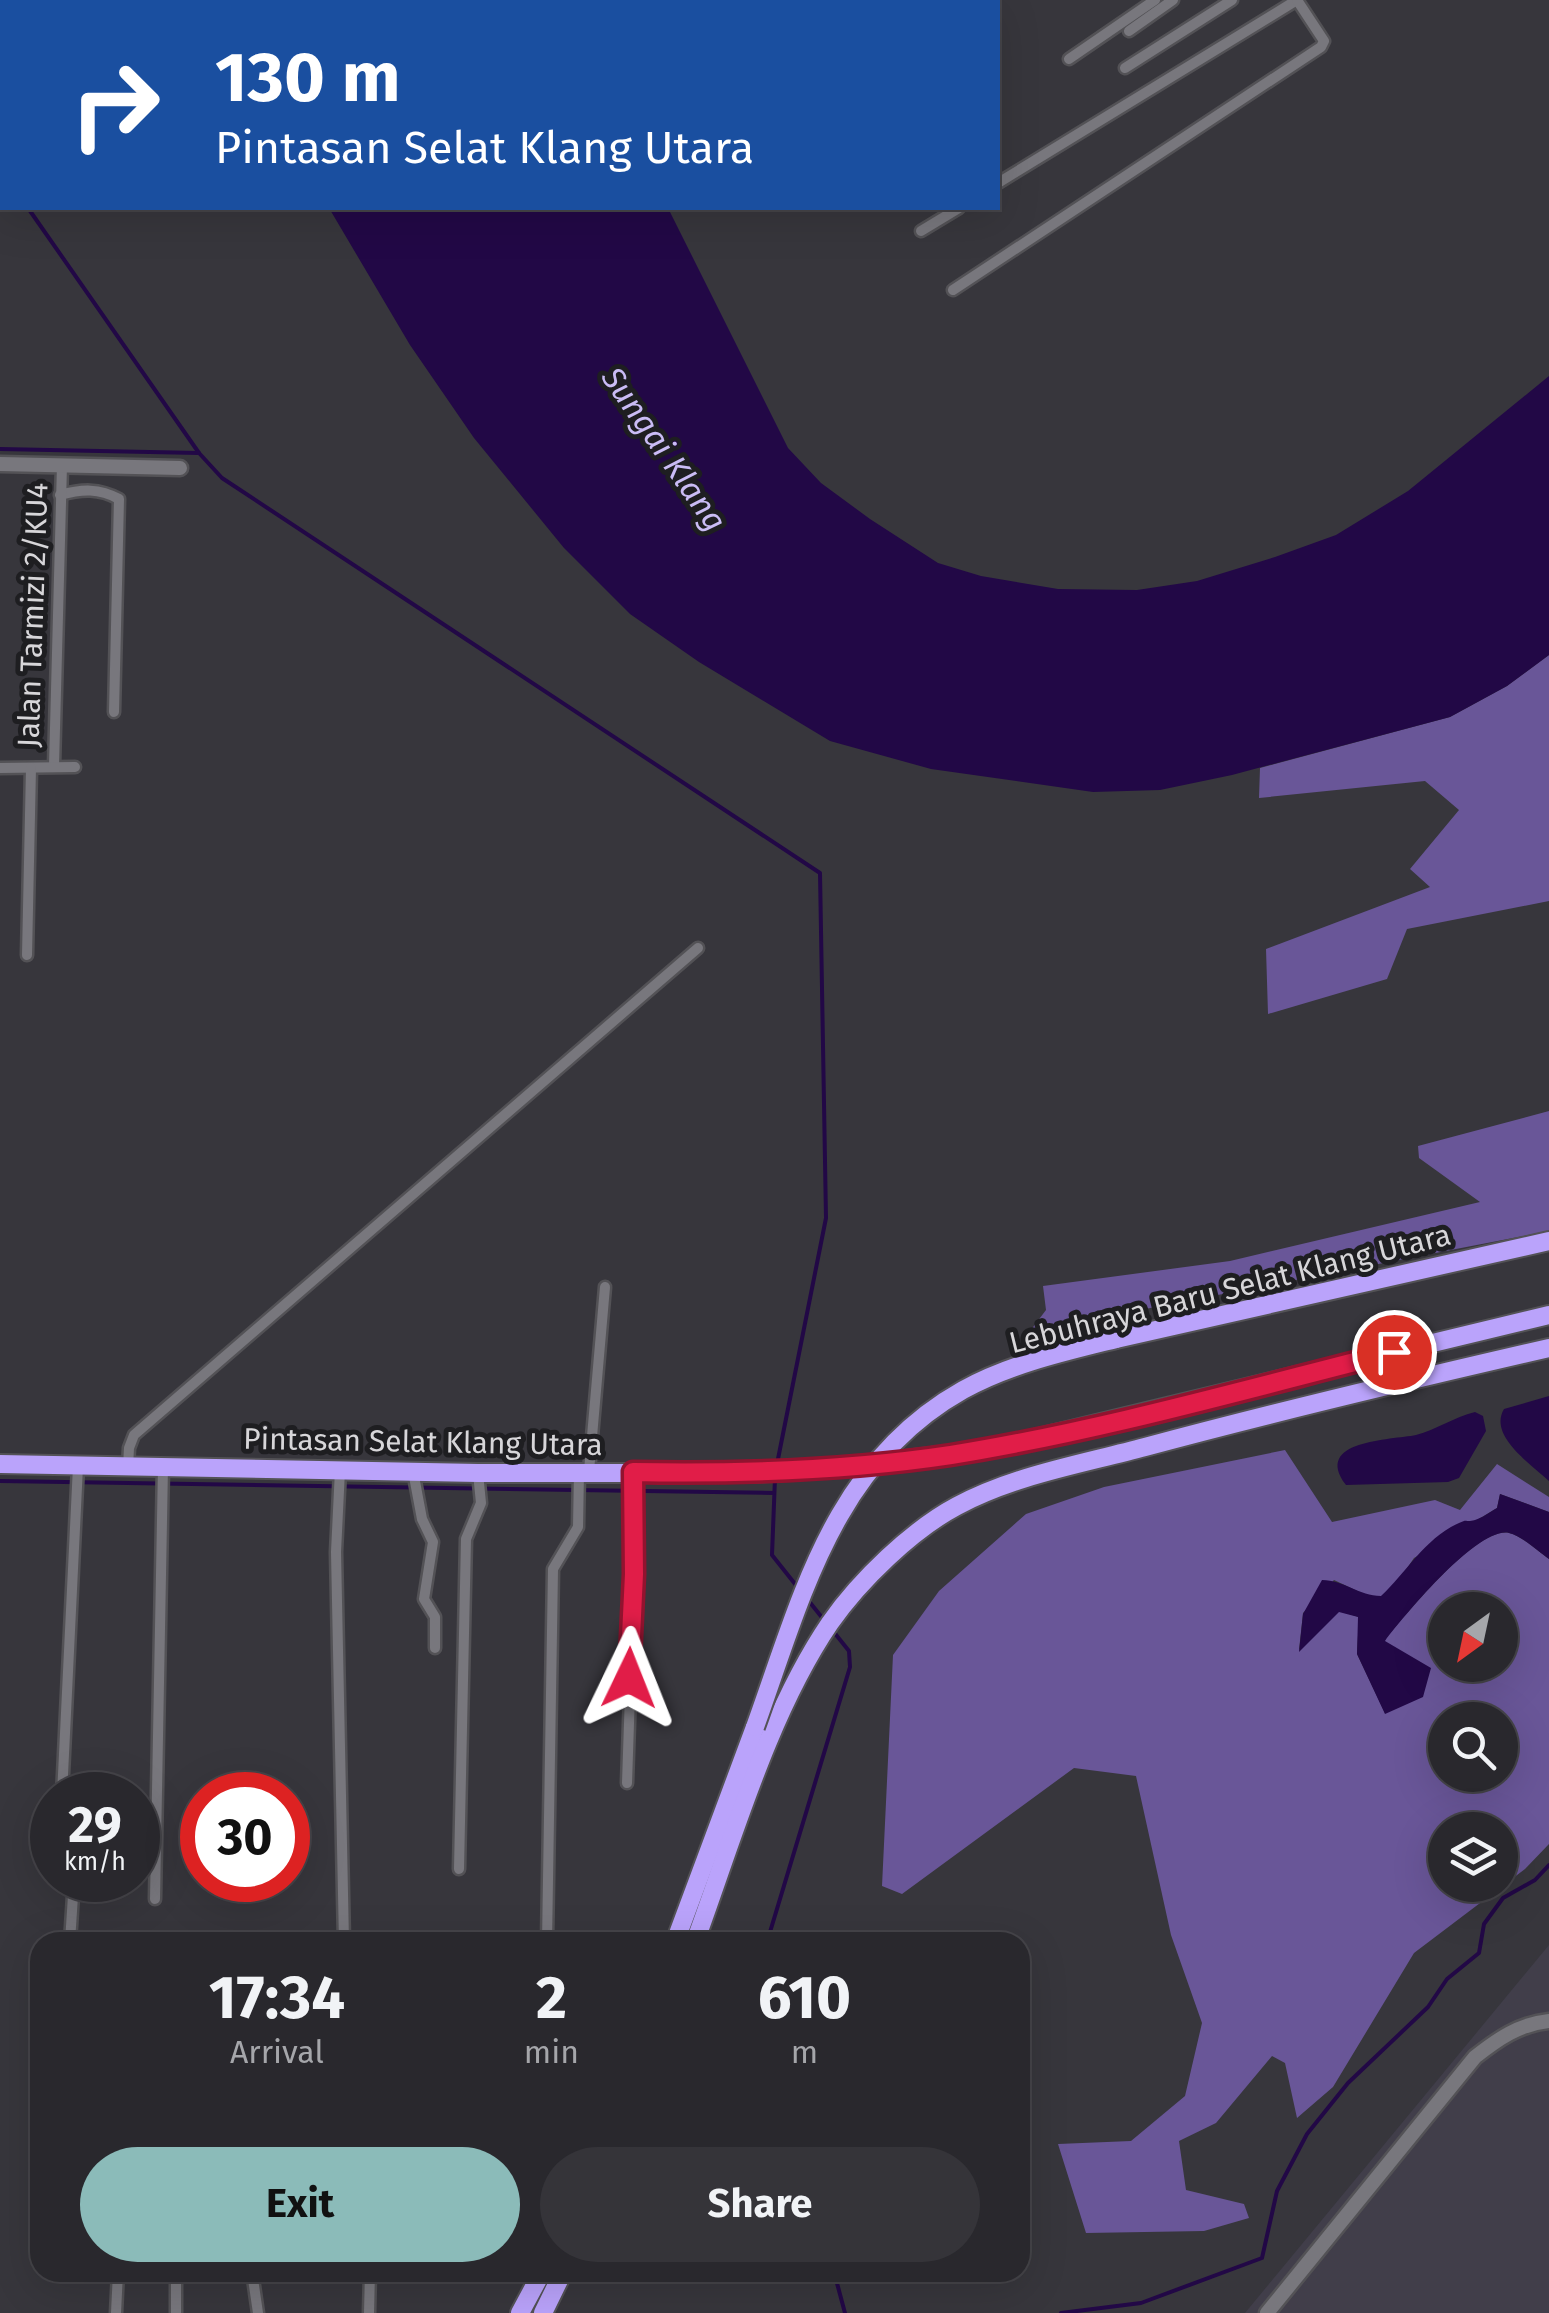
<!DOCTYPE html>
<html lang="en">
<head>
<meta charset="utf-8">
<style>
	body { margin:0; font-family:"Fira Sans",sans-serif; background:#353439; color:#f1f3f6; height:100vh; display:flex; flex-direction:column; font-size:38px; white-space:nowrap }
	* { box-sizing:border-box; margin:0 }
	p { font-size:32px; color:#a5a6aa }
	.icon { flex:none; width:55px; height:55px; fill:none; stroke:currentColor; stroke-width:2; stroke-linecap:round; stroke-linejoin:round }
	.map { position:relative; flex:1; overflow:hidden }
	.sheet { position:absolute; left:30px; top:1932px; width:1000px; height:350px; display:flex; flex-direction:column; background:#29282d; border-radius:30px; box-shadow:0 10px 40px #0002,0 0 0 2px #454449 }
	.sheet>* { flex:none }
	.hud { position:absolute; left:0px; top:0px; width:1000px; height:210px; box-shadow:0 10px 40px #0002,0 0 0 2px #454449; background:#1a4fa0; color:#fff; overflow:hidden }
	.needle { width:65px; rotate:213deg }
	.tools { position:absolute; left:1428px; top:1592px; display:grid; gap:20px }
	.tools a { display:grid; place-items:center; width:90px; height:90px; border-radius:50%; background:#29282d; box-shadow:0 10px 40px #0002,0 0 0 2px #454449; font-size:50px }
	.speed { position:absolute; left:30px; top:1772px; display:flex; gap:20px; font-size:50px; font-weight:700; text-align:center }
	.speed>* { display:grid; place-content:center; width:130px; height:130px; border-radius:50%; background:#29282d; box-shadow:0 10px 40px #0002,0 0 0 2px #454449; line-height:1 }
	.speed small { font-size:25px; font-weight:400 }
	.speed .limit { border:15px solid #d22; background:#fff; color:#111 }
	.pin { position:absolute; display:grid; place-items:center; width:85px; height:85px; color:#fff; margin:-42px; border:5px solid #fff; border-radius:50%; box-shadow:0 2px 10px #0007 }
	.me { position:absolute; width:110px; margin:-55px; rotate:2deg; stroke-linejoin:round; filter:drop-shadow(0 0 8px #0008) }
	.turn { display:flex; align-items:center; gap:35px; height:210px; padding:0 50px; font-size:45px }
	.turn .icon { width:130px; height:130px; stroke-width:2.5 }
	.turn b { display:block; font-size:70px; line-height:85px }
	.eta { display:flex; justify-content:space-evenly; align-items:center; height:170px; text-align:center }
	.eta b { font-size:60px; font-weight:700; line-height:70px }
	.button { display:flex; gap:20px; margin-top:auto; padding:20px 50px }
	.button a { flex:1; height:115px; border-radius:60px; background:#8bbbb9; color:#111; font-size:40px; font-weight:700; line-height:115px; text-align:center }
	.button a+a { background:#353439; color:#f1f3f6 }
	.map>svg:first-child { display:block }
	.built { fill:#413e4a }
	.forest { fill:#695698; fill-rule:evenodd }
	.water { fill:#220846 }
	.lines { fill:none; stroke-linecap:round; stroke-linejoin:round }
	.stream { stroke:#220846; stroke-width:4 }
	.street-casing { stroke:#535256; stroke-width:15 }
	.secondary-casing { stroke:#535256; stroke-width:19 }
	.highway-casing { stroke:#535256; stroke-width:22 }
	.street { stroke:#78777d; stroke-width:10 }
	.secondary { stroke:#78777d; stroke-width:14 }
	.highway { stroke:#baa3fb; stroke-width:18 }
	.highway-bridge-casing { stroke:#535256; stroke-width:22; stroke-linecap:butt }
	.highway-bridge { stroke:#baa3fb; stroke-width:18 }
	.route-casing { stroke:#92132f; stroke-width:25 }
	.route { stroke:#e11d48; stroke-width:18 }
	.labels { text-anchor:middle; dominant-baseline:central; stroke-width:10; stroke-linejoin:round; paint-order:stroke }
	.street-label { font-size:30px; fill:#d7d6d9; stroke:#1e1e21 }
	.water-label { font-size:32px; font-style:italic; fill:#cabcf5; stroke:#1e1e21 }
</style>
</head>
<body>
<div class="map">
<svg width="1549" height="2313" viewBox="0 0 1549 2313">
	<rect width="100%" height="100%" fill="#37363c"/>
	<path class="built" d="M1549,1945V2313H1245Z"/>
	<g class="forest">
		<path d="M1549,655V901L1407,929L1387,979L1268,1014L1266,949L1430,887L1410,869L1459,810L1425,781L1259,798L1260,768L1450,717L1507,686Z"/>
		<path d="M1549,1111V1231L1140,1310L1015,1351L1046,1310L1043,1286L1230,1261L1480,1202L1419,1158L1418,1146Z"/>
		<path d="M1285,1450L1332,1522L1435,1500L1460,1510L1497,1464L1549,1497V1512L1500,1494L1497,1508L1414,1558L1399,1580L1381,1597L1368,1596L1334,1580L1303,1613L1299,1650L1339,1611L1359,1617L1357,1654L1385,1713L1384,1641C1404,1617 1477,1526 1509,1533C1522,1536 1538,1551 1549,1559V1844L1525,1869L1414,1953L1333,2087L1297,2118L1285,2063L1272,2056L1216,2123L1179,2141L1186,2190L1244,2204L1249,2218L1204,2231L1086,2233L1058,2144L1131,2141L1185,2096L1202,2023L1171,1935L1136,1776L1074,1768L902,1894L882,1886L893,1655L939,1591L1026,1514L1104,1487ZM1445,1610H1500V1665H1445ZM1445,1720H1500V1775H1445ZM1445,1830H1500V1885H1445Z"/>
	</g>
	<g class="water">
		<path d="M194,0H554L555,2H196Z"/>
		<path d="M329,208H668L788,448L821,483L870,519L938,563L981,576L1058,589L1137,590L1197,581L1275,557L1336,535L1408,491L1549,376V655L1507,686L1450,717L1232,775L1160,790L1093,792L931,769L830,741L699,662L630,614L564,548L474,438L410,345Z"/>
		<path d="M1549,1396V1481C1531,1464 1488,1436 1504,1409Z"/>
		<path d="M1475,1412L1483,1416L1486,1431L1459,1478L1448,1482L1346,1485C1312,1440 1391,1440 1416,1435C1436,1430 1454,1417 1475,1412Z"/>
		<path d="M1500,1494L1549,1512V1559C1538,1551 1522,1536 1509,1533C1478,1526 1403,1617 1385,1641L1431,1668L1423,1697L1385,1714L1357,1654L1358,1617L1339,1612L1299,1652L1303,1614L1322,1580C1344,1580 1359,1596 1381,1596C1406,1573 1426,1537 1459,1523C1469,1518 1464,1523 1475,1520C1482,1518 1490,1512 1497,1508Z"/>
	</g>
	<g class="lines">
		<g class="stream">
			<path d="M0,168L2,171"/>
			<path d="M28,208L199,453L222,478L820,873L826,1218L777,1464"/>
			<path d="M0,449L199,453"/>
			<path d="M775,1478L772,1555L799,1589"/>
			<path d="M0,1481L774,1493"/>
			<path d="M808,1600L824,1620"/>
			<path d="M767,1942L850,1667L849,1651L833,1631"/>
			<path d="M834,2272L845,2313"/>
			<path d="M1061,2313L1141,2303L1262,2258L1277,2191L1307,2134L1348,2083L1428,2007L1447,1979L1479,1953L1484,1924L1503,1898L1535,1880L1549,1865"/>
		</g>
		<g class="street-casing">
			<g id="street">
				<path d="M1129,31L1173,0"/>
				<path d="M1069,59L1155,0"/>
				<path d="M1125,68L1232,0"/>
				<path d="M998,183L1297,0"/>
				<path d="M921,231L959,208"/>
				<path d="M953,290L1321,47L1324,41L1297,0"/>
				<path d="M60,495C82,489 99,488 119,499L114,712"/>
				<path d="M54,766L62,465"/>
				<path d="M0,768L75,767"/>
				<path d="M27,955L31,768"/>
				<path d="M128,1467L129,1448L134,1435L698,948"/>
				<path d="M340,1470L336,1552L344,1942"/>
				<path d="M413,1471L422,1519L433,1542L424,1599L435,1617V1648"/>
				<path d="M589,1471L605,1287"/>
				<path d="M627,1783L634,1574L633,1472"/>
				<path d="M62,1795L78,1466"/>
				<path d="M459,1869L466,1539L481,1503L478,1473"/>
				<path d="M155,1899L163,1466"/>
				<path d="M70,1942L74,1880"/>
				<path d="M547,1942L553,1569L578,1527L579,1472"/>
				<path d="M176,2272V2313"/>
				<path d="M252,2272L258,2313"/>
				<path d="M116,2313L118,2272"/>
				<path d="M369,2313L370,2272"/>
			</g>
		</g>
		<g class="secondary-casing">
			<g id="secondary">
				<path d="M0,464L180,468"/>
				<path d="M1267,2313L1475,2057C1498,2039 1519,2024 1549,2021"/>
			</g>
		</g>
		<g class="highway-casing">
			<g id="highway">
				<path d="M1116,1339L1549,1241"/>
				<path d="M0,1464L478,1473H753L854,1466L948,1455L1022,1442L1549,1315"/>
				<path d="M675,1942L755,1727"/>
				<path d="M695,1942C733,1839 768,1714 830,1623C860,1580 912,1530 957,1506C1015,1475 1082,1464 1145,1447C1279,1411 1414,1379 1549,1348"/>
				<path d="M520,2313L542,2272"/>
				<path d="M543,2313L563,2272"/>
			</g>
		</g>
		<use href="#street" class="street"/>
		<use href="#secondary" class="secondary"/>
		<use href="#highway" class="highway"/>
		<g class="highway-bridge-casing">
			<path id="highway-bridge" d="M755,1727C802,1597 833,1463 963,1390C1010,1364 1064,1352 1116,1339"/>
		</g>
		<use href="#highway-bridge" class="highway-bridge"/>
	</g>
	<g class="lines">
		<g class="route-casing">
			<path id="route" d="M629,1678L634,1574L633,1472C739,1474 845,1471 951,1455C1100,1431 1247,1389 1394,1352"/>
		</g>
		<use href="#route" class="route"/>
	</g>
	<g class="labels">
		<g class="street-label">
			<text transform="translate(33 615) rotate(-88)">Jalan Tarmizi 2/KU4</text>
			<text transform="translate(1230 1289) rotate(-14)">Lebuhraya Baru Selat Klang Utara</text>
			<text transform="translate(423 1442) rotate(1)">Pintasan Selat Klang Utara</text>
		</g>
		<g class="water-label">
			<text transform="translate(664 449) rotate(55)">Sungai Klang</text>
		</g>
	</g>
</svg>
<div class="tools">
<a><svg class="needle" viewBox="-14 -14 28 28"><path d="M0-13l5 13h-10z" fill="#e53935"/><path d="M0 13l5-13h-10z" fill="#a5a6aa"/></svg></a>
<a><svg class="icon" aria-label="search" viewBox="0 0 24 24"><circle cx="10" cy="10" r="6"/><path d="M15 15l6 6"/></svg></a>
<a><svg class="icon" aria-label="layers" viewBox="0 0 24 24"><path d="M12 4l9 5-9 5-9-5zM3 14l9 5 9-5"/></svg></a>
</div>
<div class="speed"><div>29<small>km/h</small></div><div class="limit">30</div></div>
<div class="pin" style="left:1394px;top:1352px;background:#d93025"><svg class="icon" aria-label="arrive" viewBox="0 0 24 24"><path d="M6 21V4h12l-3 4 3 4H6"/></svg></div>
<svg class="me" style="left:629px;top:1678px" viewBox="-20 -20 40 40"><path d="M0-17L14 15 0 8-14 15z" fill="#e11d48" stroke="#fff" stroke-width="4"/></svg>
<div class="hud">
<div class="turn"><svg class="icon" aria-label="right" viewBox="0 0 24 24"><path d="M7 20v-9h11M14 6l5 5-5 5"/></svg><div><b>130 m</b>Pintasan Selat Klang Utara</div></div>
</div>
<section class="sheet">
<div class="eta">
<div><b>17:34</b><p>Arrival</p></div>
<div><b>2</b><p>min</p></div>
<div><b>610</b><p>m</p></div>
</div>
<div class="button"><a>Exit</a><a>Share</a></div>
</section>
</div>
</body>
</html>
